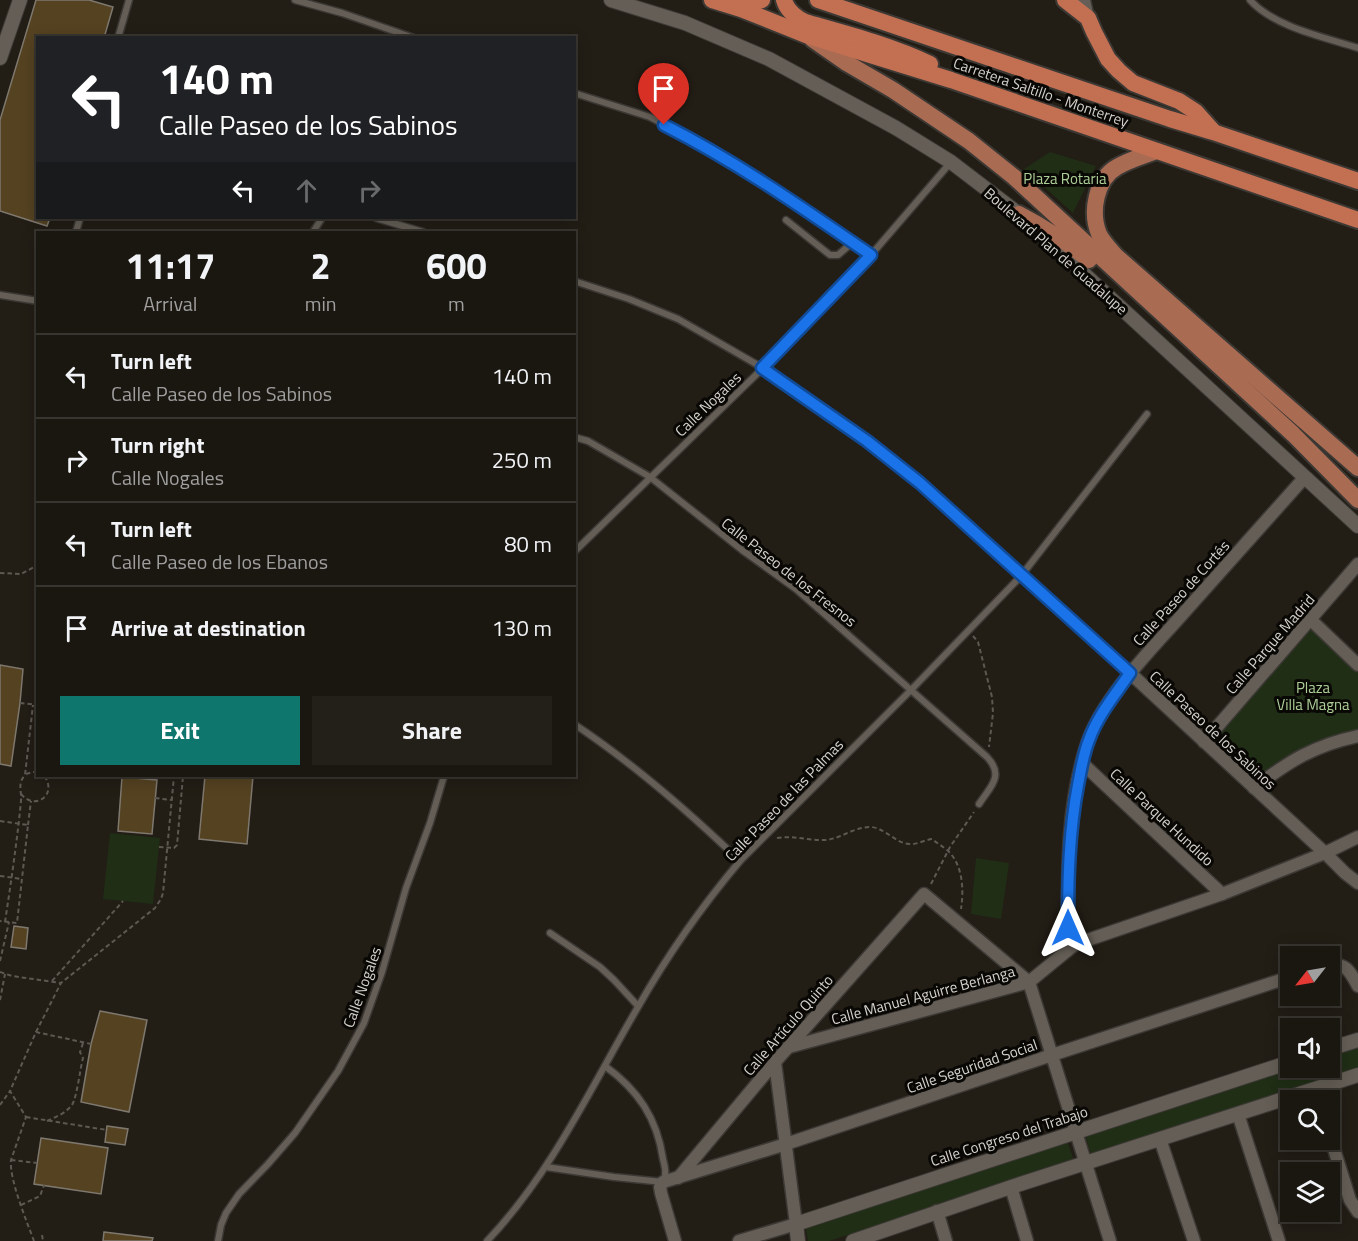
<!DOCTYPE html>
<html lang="en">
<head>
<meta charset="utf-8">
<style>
	body { margin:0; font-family:"Titillium Web",sans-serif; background:#231f19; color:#f1f3f6; height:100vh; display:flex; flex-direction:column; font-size:22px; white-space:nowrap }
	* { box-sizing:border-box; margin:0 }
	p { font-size:20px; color:#9f9f9f }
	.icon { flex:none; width:33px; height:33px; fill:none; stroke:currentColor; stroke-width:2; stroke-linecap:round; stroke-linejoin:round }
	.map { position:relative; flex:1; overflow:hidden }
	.panel { position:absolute; left:36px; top:231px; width:540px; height:546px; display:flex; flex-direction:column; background:#1a1610; border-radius:0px; box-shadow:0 3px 15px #0003,0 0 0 2px #383530 }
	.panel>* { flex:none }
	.guide { position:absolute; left:36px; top:36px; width:540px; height:183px; border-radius:0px; box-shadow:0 3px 15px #0003,0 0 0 2px #383530; background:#202124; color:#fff; overflow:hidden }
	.needle { width:39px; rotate:239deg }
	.tools { position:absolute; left:1280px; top:946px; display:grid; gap:12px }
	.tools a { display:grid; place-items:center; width:60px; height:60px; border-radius:0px; background:#1a1610; box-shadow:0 3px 15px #0003,0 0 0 2px #383530; font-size:30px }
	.pin { position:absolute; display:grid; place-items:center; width:51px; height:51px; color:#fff; margin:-62px -26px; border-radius:50% 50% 50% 0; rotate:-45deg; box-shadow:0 0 6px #0007 }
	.pin .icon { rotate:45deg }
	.me { position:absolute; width:66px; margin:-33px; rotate:0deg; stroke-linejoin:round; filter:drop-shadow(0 0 4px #0008) }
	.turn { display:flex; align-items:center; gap:21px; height:126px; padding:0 24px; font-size:27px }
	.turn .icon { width:78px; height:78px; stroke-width:2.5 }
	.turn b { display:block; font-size:42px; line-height:51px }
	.lanes { display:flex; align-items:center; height:57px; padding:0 24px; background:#0003; justify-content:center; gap:30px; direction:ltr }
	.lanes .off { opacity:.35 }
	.eta { display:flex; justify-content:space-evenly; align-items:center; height:102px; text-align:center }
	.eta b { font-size:36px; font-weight:700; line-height:42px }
	.cta { display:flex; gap:12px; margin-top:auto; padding:12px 24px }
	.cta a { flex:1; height:69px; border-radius:0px; background:#0f766e; color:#fff; font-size:24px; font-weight:700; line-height:69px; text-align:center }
	.cta a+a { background:#231f19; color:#f1f3f6 }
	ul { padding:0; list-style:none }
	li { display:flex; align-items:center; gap:18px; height:84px; padding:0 24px; border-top:2px solid #383530 }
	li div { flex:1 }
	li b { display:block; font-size:22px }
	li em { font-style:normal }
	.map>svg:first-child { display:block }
	.green { fill:#202e16 }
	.building { fill:#544221; stroke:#7e786f; stroke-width:1.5 }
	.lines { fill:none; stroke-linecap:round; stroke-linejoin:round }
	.service-casing { stroke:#3c3834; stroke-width:9 }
	.minor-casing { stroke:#3c3834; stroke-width:15 }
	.tertiary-casing { stroke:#3c3834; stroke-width:16 }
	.primary-casing { stroke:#3c3834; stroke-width:20 }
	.trunk-casing { stroke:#3c3834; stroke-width:20 }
	.path { stroke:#5d5952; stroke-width:2; stroke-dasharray:4.5 3; stroke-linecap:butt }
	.service { stroke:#645e56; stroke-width:6 }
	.minor { stroke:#645e56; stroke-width:12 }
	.tertiary { stroke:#645e56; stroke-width:14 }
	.primary { stroke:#aa6b53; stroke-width:16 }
	.trunk { stroke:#c26f52; stroke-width:16 }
	.route-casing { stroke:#114b97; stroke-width:15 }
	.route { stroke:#1a73e8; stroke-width:10 }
	.labels { text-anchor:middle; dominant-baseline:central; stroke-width:6; stroke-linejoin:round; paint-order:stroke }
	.street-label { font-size:15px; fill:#d6d3ce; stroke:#090805 }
	.park-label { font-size:15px; fill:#acce96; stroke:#090805 }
</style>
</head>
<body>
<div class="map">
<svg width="1358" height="1241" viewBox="0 0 1358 1241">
	<rect width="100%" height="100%" fill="#221d15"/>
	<g class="green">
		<path d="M1050,152L1096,166L1073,213L1024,169Z"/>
		<path d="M1312,628L1358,671V730L1322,740L1279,761L1254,780L1213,741Z"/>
		<path d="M110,833L160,838L153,904L103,899Z"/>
		<path d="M976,858L1009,863L1001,919L971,914Z"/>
		<path d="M1358,1047V1068L1091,1154L1086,1137L1295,1068H1329V1057Z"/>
		<path d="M1067,1141L1074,1160L829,1241H808L806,1229Z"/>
	</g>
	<g class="building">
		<path d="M36,0H89L113,7L104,38H38V218H50L47,226L0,211V120Z"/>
		<path d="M0,665L23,669L20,703L11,766L0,764Z"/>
		<path d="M205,776H253L247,844L199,839Z"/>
		<path d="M122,777L157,780L152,834L118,831Z"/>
		<path d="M14,926L28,928L26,949L11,947Z"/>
		<path d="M100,1011L147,1020L129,1112L81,1102L91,1044Z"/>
		<path d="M107,1126L128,1129L125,1145L105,1142Z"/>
		<path d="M41,1138L108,1148L101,1194L34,1184Z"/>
		<path d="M104,1232L153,1238L152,1241H103Z"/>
	</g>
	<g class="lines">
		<g class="service-casing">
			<g id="service">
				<path d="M295,0L342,13L414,38"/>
				<path d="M1250,0C1274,27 1324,37 1358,48"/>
				<path d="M118,38L129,0"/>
				<path d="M574,93L650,117L679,132L774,188L871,255"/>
				<path d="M376,218L423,232"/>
				<path d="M786,220L830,255H838L853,242"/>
				<path d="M76,232L80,218"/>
				<path d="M313,232L322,218"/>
				<path d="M574,281L629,299L678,319L763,368L867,441L920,483L1129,673"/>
				<path d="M0,295L38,301"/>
				<path d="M574,437L588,441L650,477L742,550L796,589L987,757C1005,776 990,787 979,804"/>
				<path d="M574,552L763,368L871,255L951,162"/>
				<path d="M574,724C634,764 688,811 740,861"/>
				<path d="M550,933L600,967L614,980L638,1006"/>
				<path d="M546,1167L614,1177L663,1182C667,1175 665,1167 663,1159C657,1118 638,1090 605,1066"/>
				<path d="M218,1241L221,1225L226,1213L239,1194L268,1164L295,1133L338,1071L364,1023L382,972L406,888L430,823L444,776"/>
				<path d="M487,1241C552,1173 591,1087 638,1007C667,956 702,906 740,861L911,690L1021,576L1147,414"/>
			</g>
		</g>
		<g class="minor-casing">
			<g id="minor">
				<path d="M1084,0L1088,18"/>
				<path d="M1311,620L1358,665"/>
				<path d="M1130,673L1325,853L1345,873L1358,883"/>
				<path d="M1204,742L1358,564"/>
				<path d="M1082,763L1222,894"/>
				<path d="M1254,788C1289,761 1315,745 1358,736"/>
				<path d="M1068,950C1068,881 1065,808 1088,741C1104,697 1149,652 1180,617C1222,570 1263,524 1305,477"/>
				<path d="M1329,965C1347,963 1350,972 1358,986"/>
				<path d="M789,1047L1029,982L1068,950L1076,944L1222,894L1325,853L1358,837"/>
				<path d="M1316,1089L1320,1101"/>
				<path d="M1238,1114L1279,1241"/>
				<path d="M1329,1133L1350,1200L1358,1212"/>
				<path d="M1160,1139L1194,1241"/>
				<path d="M678,1178L775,1062L924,894L1029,982L1110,1241"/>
				<path d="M1011,1187L1027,1241"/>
				<path d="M937,1211L946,1241"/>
				<path d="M675,1241L661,1193L660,1187L663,1182L786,1144L1052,1055L1290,977"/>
				<path d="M739,1241L796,1224L775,1062"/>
			</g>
		</g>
		<g class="tertiary-casing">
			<g id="tertiary">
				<path d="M611,0L685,23L769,59L896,128L951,162L1019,214L1358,526"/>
				<path d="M0,58L20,0"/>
				<path d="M1329,1049L1358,1040"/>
				<path d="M798,1241L796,1224L1290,1062"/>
				<path d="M853,1241L1011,1187L1358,1075"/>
			</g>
		</g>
		<g class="primary-casing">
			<g id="primary">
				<path d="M812,39L845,62L893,90L969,141L1014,177L1293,434L1358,500"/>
				<path d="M1156,151C1143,156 1129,160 1117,167C1096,179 1090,212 1099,234C1103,242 1110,249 1116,256L1358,468"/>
				<path d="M1019,214C1044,227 1067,242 1089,260"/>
			</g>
		</g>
		<g class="trunk-casing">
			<g id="trunk">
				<path d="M712,0L741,9L806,35L951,80L1358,220"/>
				<path d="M738,0L752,3L762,0"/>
				<path d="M784,0C787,11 795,17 805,22C847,34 890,45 930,64"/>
				<path d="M818,0L1170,119L1213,132L1358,181"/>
				<path d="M1065,0L1088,18L1094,32L1108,59L1119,71L1133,83L1179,101L1196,112L1213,131"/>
			</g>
		</g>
		<g class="path">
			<path d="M0,573L21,574L38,565"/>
			<path d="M973,636L978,642L992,697L993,713L989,747"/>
			<path d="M20,703L38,705"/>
			<path d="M35,772L38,749"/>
			<path d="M26,774L33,772H38"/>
			<path d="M188,776L205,777"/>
			<path d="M21,794C36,812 58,793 44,776"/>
			<path d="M155,798L171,800"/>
			<path d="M0,821L28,825L17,923L0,921"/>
			<path d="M28,825L31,801"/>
			<path d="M777,838C794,835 809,841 825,840C841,839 853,827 870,827C884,827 895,843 909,844C917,845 924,840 932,839C937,843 942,846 947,850C963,864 964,890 961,909"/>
			<path d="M159,847L174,848L177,845L183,776"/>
			<path d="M0,876L22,879"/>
			<path d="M931,884L950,847L974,812"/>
			<path d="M5,922C11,882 17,842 21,801C22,791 17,784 25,775L33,705"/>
			<path d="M0,961L9,922"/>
			<path d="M0,972L12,976L61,983"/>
			<path d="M52,981L123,901"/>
			<path d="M0,1000L5,974"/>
			<path d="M36,1032L61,983L155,908L161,899L163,893L174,776"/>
			<path d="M0,1105L10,1091"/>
			<path d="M26,1117L107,1130"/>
			<path d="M47,1121C56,1117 66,1113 72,1105C77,1097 80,1069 83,1058L80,1052L83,1043"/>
			<path d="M11,1160L37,1163"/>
			<path d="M21,1205L40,1196L44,1185"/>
			<path d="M42,1235L43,1241"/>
			<path d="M34,1241C27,1222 9,1179 11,1160L26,1117L10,1091L36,1032L91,1044"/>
		</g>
		<use href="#service" class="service"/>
		<use href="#minor" class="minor"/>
		<use href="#tertiary" class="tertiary"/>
		<use href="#primary" class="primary"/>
		<use href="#trunk" class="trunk"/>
	</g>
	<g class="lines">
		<g class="route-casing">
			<path id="route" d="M664,125C737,162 804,209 871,255L762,368L867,441L920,483L1130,673C1115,695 1098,715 1089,740C1083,755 1081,770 1078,785C1069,832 1068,880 1068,928"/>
		</g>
		<use href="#route" class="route"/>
	</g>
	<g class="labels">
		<g class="street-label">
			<text transform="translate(1041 92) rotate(19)">Carretera Saltillo - Monterrey</text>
			<text transform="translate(1056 251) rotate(41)">Boulevard Plan de Guadalupe</text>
			<text transform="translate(708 404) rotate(-44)">Calle Nogales</text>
			<text transform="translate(789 572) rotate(38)">Calle Paseo de los Fresnos</text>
			<text transform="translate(1181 593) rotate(-48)">Calle Paseo de Cortés</text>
			<text transform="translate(1270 644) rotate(-49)">Calle Parque Madrid</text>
			<text transform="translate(1213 730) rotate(43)">Calle Paseo de los Sabinos</text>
			<text transform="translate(784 800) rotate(-46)">Calle Paseo de las Palmas</text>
			<text transform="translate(1162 817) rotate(43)">Calle Parque Hundido</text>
			<text transform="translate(362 987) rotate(-70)">Calle Nogales</text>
			<text transform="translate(923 995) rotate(-15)">Calle Manuel Aguirre Berlanga</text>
			<text transform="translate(788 1025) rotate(-49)">Calle Artículo Quinto</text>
			<text transform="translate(972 1066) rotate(-19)">Calle Seguridad Social</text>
			<text transform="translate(1009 1136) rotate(-18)">Calle Congreso del Trabajo</text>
		</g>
		<g class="park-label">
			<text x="1065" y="178">Plaza Rotaria</text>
			<text x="1313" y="687">Plaza<tspan x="1313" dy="17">Villa Magna</tspan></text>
		</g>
	</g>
</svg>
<div class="tools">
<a><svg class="needle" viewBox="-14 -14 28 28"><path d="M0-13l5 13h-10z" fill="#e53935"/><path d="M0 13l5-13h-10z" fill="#9f9f9f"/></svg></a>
<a><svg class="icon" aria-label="sound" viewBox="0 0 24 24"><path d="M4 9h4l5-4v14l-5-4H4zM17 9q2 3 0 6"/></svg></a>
<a><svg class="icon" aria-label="search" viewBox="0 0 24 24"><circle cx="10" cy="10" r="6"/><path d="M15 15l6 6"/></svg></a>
<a><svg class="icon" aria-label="layers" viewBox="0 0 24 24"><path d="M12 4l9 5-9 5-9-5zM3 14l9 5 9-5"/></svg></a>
</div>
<div class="pin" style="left:664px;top:125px;background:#d93025"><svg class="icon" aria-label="arrive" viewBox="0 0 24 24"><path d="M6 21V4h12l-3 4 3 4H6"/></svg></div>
<svg class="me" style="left:1068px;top:928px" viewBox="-20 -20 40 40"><path d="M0-17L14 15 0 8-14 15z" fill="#1a73e8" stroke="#fff" stroke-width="4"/></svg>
<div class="guide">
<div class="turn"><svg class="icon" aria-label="left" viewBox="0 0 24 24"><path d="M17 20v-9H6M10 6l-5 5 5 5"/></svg><div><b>140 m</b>Calle Paseo de los Sabinos</div></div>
<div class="lanes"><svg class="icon" aria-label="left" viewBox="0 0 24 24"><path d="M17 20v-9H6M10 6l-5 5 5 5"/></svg><svg class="icon off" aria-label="ahead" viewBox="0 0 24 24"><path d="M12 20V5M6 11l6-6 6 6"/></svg><svg class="icon off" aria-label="right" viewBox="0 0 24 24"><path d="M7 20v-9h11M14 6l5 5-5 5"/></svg></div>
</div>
<section class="panel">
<div class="eta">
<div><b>11:17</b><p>Arrival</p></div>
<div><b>2</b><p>min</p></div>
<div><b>600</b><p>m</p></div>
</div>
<ul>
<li><svg class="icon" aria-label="left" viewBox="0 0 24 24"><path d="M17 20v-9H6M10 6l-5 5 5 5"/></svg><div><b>Turn left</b><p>Calle Paseo de los Sabinos</p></div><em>140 m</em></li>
<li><svg class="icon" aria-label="right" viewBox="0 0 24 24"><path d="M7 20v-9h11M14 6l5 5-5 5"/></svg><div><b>Turn right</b><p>Calle Nogales</p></div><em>250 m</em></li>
<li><svg class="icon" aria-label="left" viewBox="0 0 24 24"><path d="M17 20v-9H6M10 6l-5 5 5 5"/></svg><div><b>Turn left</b><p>Calle Paseo de los Ebanos</p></div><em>80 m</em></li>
<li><svg class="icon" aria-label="arrive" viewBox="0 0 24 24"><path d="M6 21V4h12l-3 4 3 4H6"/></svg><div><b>Arrive at destination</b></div><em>130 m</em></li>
</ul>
<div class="cta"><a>Exit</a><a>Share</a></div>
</section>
</div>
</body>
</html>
